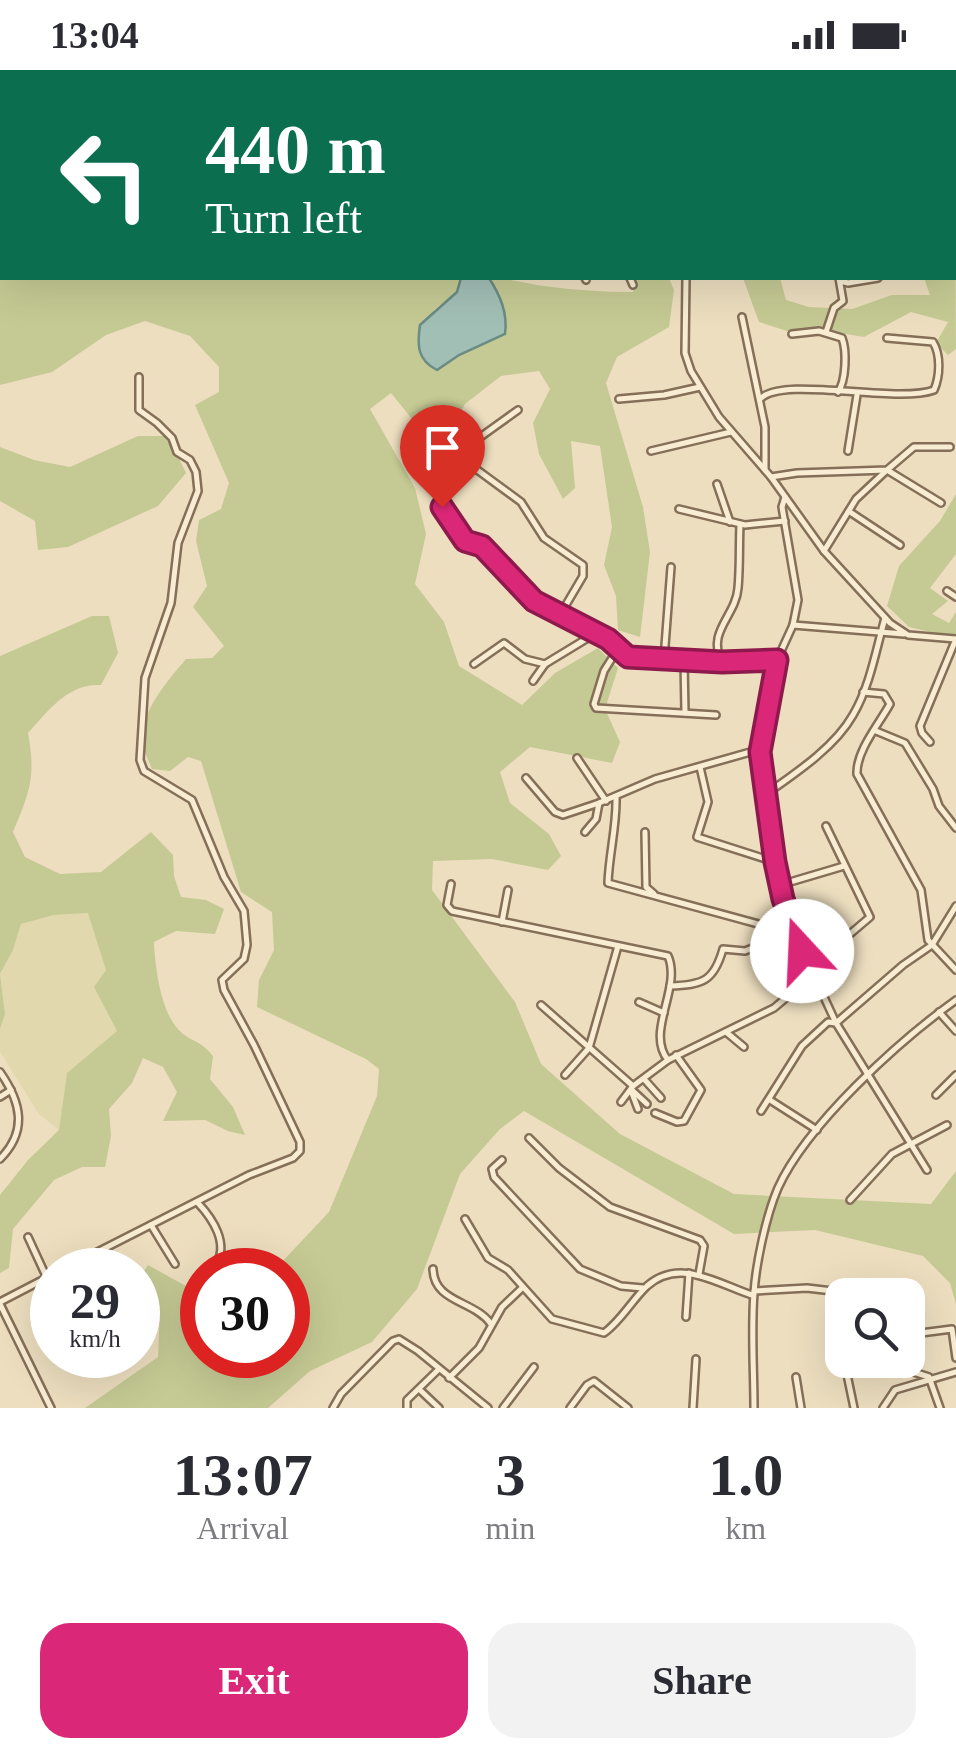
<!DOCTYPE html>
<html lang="en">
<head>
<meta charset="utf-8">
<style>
	body { margin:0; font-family:Georgia,serif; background:#f2f2f3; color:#2b2b33; height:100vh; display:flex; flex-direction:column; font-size:38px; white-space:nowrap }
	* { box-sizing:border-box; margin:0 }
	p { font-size:32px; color:#7c7c81 }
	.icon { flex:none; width:55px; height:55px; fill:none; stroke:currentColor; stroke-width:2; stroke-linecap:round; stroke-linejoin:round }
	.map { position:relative; height:1338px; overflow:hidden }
	.side { display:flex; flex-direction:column; background:#fff; flex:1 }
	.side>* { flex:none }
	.hud { position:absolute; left:0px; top:0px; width:958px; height:210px; box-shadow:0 10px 40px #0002; background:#0b6e4f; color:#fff; overflow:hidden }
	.fabs { position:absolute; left:825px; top:1208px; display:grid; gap:20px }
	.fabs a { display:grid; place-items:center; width:100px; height:100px; border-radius:20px; background:#fff; box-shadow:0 10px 40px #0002; font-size:50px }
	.speed { position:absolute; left:30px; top:1178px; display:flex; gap:20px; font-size:50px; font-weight:700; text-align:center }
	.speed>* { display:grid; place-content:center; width:130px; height:130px; border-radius:50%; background:#fff; box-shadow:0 10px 40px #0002; line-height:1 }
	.speed small { font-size:25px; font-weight:400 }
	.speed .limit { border:15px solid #d22; background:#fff; color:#111 }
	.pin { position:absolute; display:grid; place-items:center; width:85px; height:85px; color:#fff; margin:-102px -42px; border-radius:50% 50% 50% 0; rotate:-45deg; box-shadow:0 0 10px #0007 }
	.pin .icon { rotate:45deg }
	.me { position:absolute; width:110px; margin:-55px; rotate:340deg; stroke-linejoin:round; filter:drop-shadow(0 0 8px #0008) }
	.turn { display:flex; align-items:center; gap:35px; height:210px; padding:0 40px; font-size:45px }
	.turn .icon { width:130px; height:130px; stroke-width:2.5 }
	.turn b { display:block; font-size:70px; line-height:85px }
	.eta { display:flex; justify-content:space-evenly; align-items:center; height:170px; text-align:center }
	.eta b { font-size:60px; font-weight:600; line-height:70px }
	.button { display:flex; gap:20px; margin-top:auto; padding:20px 40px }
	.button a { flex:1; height:115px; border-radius:30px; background:#db2777; color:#fff; font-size:40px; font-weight:600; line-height:115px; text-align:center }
	.button a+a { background:#f2f2f3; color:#2b2b33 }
	.status { display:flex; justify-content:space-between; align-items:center; height:70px; padding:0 50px; background:#fff; direction:ltr }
	.status svg { height:28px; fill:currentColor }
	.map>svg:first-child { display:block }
	.farmland { fill:#e2d8ad }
	.green { fill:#c5ca94 }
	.water { fill:#a2bfb6; stroke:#6a8c83; stroke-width:2.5 }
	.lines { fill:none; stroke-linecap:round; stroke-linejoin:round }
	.minor-casing { stroke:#856f58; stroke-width:10 }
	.minor { stroke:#f8ecd2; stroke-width:5 }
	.route-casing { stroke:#8e194d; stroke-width:25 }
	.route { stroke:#db2777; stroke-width:18 }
</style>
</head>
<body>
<div class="status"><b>13:04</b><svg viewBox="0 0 49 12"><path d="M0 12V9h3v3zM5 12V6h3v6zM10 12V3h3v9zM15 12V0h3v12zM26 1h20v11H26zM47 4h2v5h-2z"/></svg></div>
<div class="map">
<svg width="956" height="1338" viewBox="0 0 956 1338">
	<rect width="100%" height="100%" fill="#eddebf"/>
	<path class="farmland" d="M89,843L107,900L95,917L117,961L67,1003L59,1060L39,1044L0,982V959L5,944L0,904L13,880L21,854L54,845Z"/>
	<g class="green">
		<path d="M955,83L956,279L948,285L936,273L948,252L911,242L864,267L833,262H790L759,252L743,208H780L786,230L809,237L852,239L892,225H930L924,208H955Z"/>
		<path d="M0,95L2,208H461L457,222L434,240L437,300L459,285L505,264L499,223L489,208C510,208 523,213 544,216C574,220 603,222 633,222L634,208H669L674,220L669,257L617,287L606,313L643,437L650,482L640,567L618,560L616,526L604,495L612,457L600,376L571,371L575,418L563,429L539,384L533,353L550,319L539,301L501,306L465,334L438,381L391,323L370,339L415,418L426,464L415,514L444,552L459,596L522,635L555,603L598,578L618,598L605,639L620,672L612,693L530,677L500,702L510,733L549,764L561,786L548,800L492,789L433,791L432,820L515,932L541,994L620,1064L734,1124L931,1134L956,1101V1234L950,1213L923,1186L815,1160L734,1164L524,1041L500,1059L460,1104L417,1219L372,1272L310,1301L268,1338H85L158,1287L160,1242L138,1210L148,1195L202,1225V1285H288V1200H268L279,1195L329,1142L377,1026L379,999L366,989L257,937L259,910L274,880L272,842L241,822L201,691L188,687L170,701L152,699C148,689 142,678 142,667C142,640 169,609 186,589L212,588L224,576L193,537L207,516L196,471L199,450L221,439L229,413L195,335L219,322V297L190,266L145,251L106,265L52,302L0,315Z"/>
		<path d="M138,366H168L186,403L158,436L68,477L38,480L35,451L0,431V377L34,390L70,397Z"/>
		<path d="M956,424V484L930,518L948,531L932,544L949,553L956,542V568L909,557L887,536L899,496L940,451Z"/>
		<path d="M92,546H109L118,583L101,615C68,613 48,641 28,663C36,706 30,722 13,762L25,787L60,804L101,802L151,762L173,785L174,806L181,827L206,830L224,839L215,864L176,861L154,872C155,897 161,946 182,963C194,973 200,970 213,986L210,1009L233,1037L245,1065L228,1061L205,1050L163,1051L177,1022L163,997L143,988L132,1013L109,1039L111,1066L105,1097H82L54,1110L13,1159L9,1198L0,1203V1125L28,1090L59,1060L67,1003L117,961L94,917L106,900L88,843L54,845L21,854L13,880L0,904L5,944L0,959V586Z"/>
	</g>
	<path class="water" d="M461,208H489C500,225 508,243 505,264L459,285L437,300C417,290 417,275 420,255L457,222Z"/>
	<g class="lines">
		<g class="minor-casing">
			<g id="minor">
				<path d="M177,0V2"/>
				<path d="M313,0V2"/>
				<path d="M575,0V2"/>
				<path d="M897,0L899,2"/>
				<path d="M701,2L702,0"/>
				<path d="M714,2L719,0"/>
				<path d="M819,2L823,0"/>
				<path d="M0,42H2"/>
				<path d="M955,87L956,88"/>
				<path d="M585,208L586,210"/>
				<path d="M630,208L633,215"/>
				<path d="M686,208L685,283L691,301L719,347L771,407L824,481L890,553L908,565L956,569"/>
				<path d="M840,211L848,213L878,208"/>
				<path d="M742,247L765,357V400"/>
				<path d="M826,262L834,238L843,231L839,208"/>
				<path d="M792,264L819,261L842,268C847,281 846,311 838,322"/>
				<path d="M619,329L664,325L700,317"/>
				<path d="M760,329C782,305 895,334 934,320C940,306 941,285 933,272L887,268"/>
				<path d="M518,340L472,373L469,381L476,399L521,432L544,468L583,495V506L560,545"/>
				<path d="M651,381L731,362"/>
				<path d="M848,381L857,325"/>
				<path d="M771,407L797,403L887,400L914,377H950"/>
				<path d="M717,414L730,452"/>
				<path d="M785,427L782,437L798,530L793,555L777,590L761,679L775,792L795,864L836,953L927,1100"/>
				<path d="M442,437L465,471L482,476L534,531L608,569L628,587L722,592L777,590"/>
				<path d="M679,439L745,455L785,451"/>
				<path d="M850,442L900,475"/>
				<path d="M824,481L856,429L887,400L941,433"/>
				<path d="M947,521L956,527"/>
				<path d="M793,555L904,564"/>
				<path d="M619,577L604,601L594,634L596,638L716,645"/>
				<path d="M664,589L671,497"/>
				<path d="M684,591L685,643"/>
				<path d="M722,592C706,562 736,546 738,518C740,497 739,476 740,455"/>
				<path d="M474,594L504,573L525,589L545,594L596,563"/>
				<path d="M533,611L545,594"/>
				<path d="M863,622L884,624L890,634C879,654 856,681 857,704L921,820L928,870L956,900"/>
				<path d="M876,661L905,673L933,719L939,736L956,758"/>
				<path d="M930,672L922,663L920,656L956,569"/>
				<path d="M577,688L606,731"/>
				<path d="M700,697L708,732L697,767L775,792"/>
				<path d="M526,708L555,742L563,745L599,733L655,709L761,679"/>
				<path d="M766,724C796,703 835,677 853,645C870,616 876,580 885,548"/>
				<path d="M616,727C617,755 609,784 608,813L795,864"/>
				<path d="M585,762L596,749L599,733"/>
				<path d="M645,762L646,817L654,824"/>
				<path d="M451,814L447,835L452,841L668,886C682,918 645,962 668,990"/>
				<path d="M780,815L844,796"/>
				<path d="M502,852L508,820"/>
				<path d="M810,898L870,847L826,756"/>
				<path d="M670,916C703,915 714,911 723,879L745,881L788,864"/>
				<path d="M639,932L664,943"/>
				<path d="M541,935L633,1016"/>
				<path d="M939,942L956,961"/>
				<path d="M726,962L744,977"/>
				<path d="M0,1002C21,1032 28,1061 0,1089"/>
				<path d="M565,1005L589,978L618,876"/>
				<path d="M644,1009L661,1028"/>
				<path d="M632,1020L647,1034"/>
				<path d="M632,1023L638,1039"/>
				<path d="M936,1025L956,1005"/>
				<path d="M0,1027L11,1020"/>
				<path d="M770,1030L817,1060"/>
				<path d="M621,1032L633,1016L668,990L774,938L813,905"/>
				<path d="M761,1041L802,976L828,952L836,953L903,895L932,875L956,836"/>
				<path d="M655,1043L677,1052L684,1051L701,1020L676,985"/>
				<path d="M529,1068L559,1098L610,1137L700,1170L704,1176L699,1204"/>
				<path d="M502,1090L492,1099L494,1107L580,1199L621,1216L643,1218"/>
				<path d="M850,1130L892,1084L947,1055"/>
				<path d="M198,1133C213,1149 229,1174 216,1194"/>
				<path d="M465,1149L488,1188L508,1200L552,1249L604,1263C621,1251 632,1230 647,1216C680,1187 718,1214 752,1225"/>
				<path d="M151,1155L175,1194"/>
				<path d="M28,1167L52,1219"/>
				<path d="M96,1184L107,1200"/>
				<path d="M433,1199C434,1233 474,1230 491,1254"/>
				<path d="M62,1200L249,1105L293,1088L300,1081V1072L254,975L224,920L222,910L244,889L247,875L244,841L224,807L192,730L144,701L140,690L145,608L171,533L178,473L198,421L196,402L190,390L177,382L172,368L157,353L139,340V307"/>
				<path d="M754,1221L807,1218L841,1222L868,1220"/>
				<path d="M0,1232L52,1205"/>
				<path d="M0,1234L51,1338"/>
				<path d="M686,1247L689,1203"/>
				<path d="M921,1263L952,1259L956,1288"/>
				<path d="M138,1264L142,1270"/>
				<path d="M83,1285L98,1293"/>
				<path d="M844,1290L854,1338"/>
				<path d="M876,1290L929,1307L940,1338"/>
				<path d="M796,1307L801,1338"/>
				<path d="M449,1308L479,1278L502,1237L522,1218"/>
				<path d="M420,1320L439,1338"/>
				<path d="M407,1337V1330L439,1299"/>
				<path d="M333,1338L341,1324L393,1271L399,1269L418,1281L488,1338"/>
				<path d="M503,1338L534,1297"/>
				<path d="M570,1338L587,1315L594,1311L628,1338"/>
				<path d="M693,1338L696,1289"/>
				<path d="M754,1338C754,1300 751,1261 754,1223C756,1193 766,1146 778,1118C807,1054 899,971 956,930"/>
				<path d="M883,1338L895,1320L956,1302"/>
			</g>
		</g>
		<use href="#minor" class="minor"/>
	</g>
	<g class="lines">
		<g class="route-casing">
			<path id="route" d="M442,437L465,471L482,476L534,531L608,569L628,587L722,592L777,590L760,682L775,792L783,829L802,881"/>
		</g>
		<use href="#route" class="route"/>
	</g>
</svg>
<div class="fabs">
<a><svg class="icon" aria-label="search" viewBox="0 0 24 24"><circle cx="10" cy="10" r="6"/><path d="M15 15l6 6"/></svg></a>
</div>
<div class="speed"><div>29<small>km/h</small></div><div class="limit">30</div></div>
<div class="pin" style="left:442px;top:437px;background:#d93025"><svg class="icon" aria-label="arrive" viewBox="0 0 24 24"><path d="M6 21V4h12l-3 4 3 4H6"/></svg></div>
<svg class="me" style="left:802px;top:881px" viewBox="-20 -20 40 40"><circle r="19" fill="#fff"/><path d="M0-13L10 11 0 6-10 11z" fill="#db2777"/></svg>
<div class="hud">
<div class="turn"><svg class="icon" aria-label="left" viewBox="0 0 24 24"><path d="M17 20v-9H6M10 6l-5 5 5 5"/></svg><div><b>440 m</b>Turn left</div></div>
</div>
</div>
<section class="side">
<div class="eta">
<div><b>13:07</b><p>Arrival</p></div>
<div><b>3</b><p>min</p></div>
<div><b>1.0</b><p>km</p></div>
</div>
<div class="button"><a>Exit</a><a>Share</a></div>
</section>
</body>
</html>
